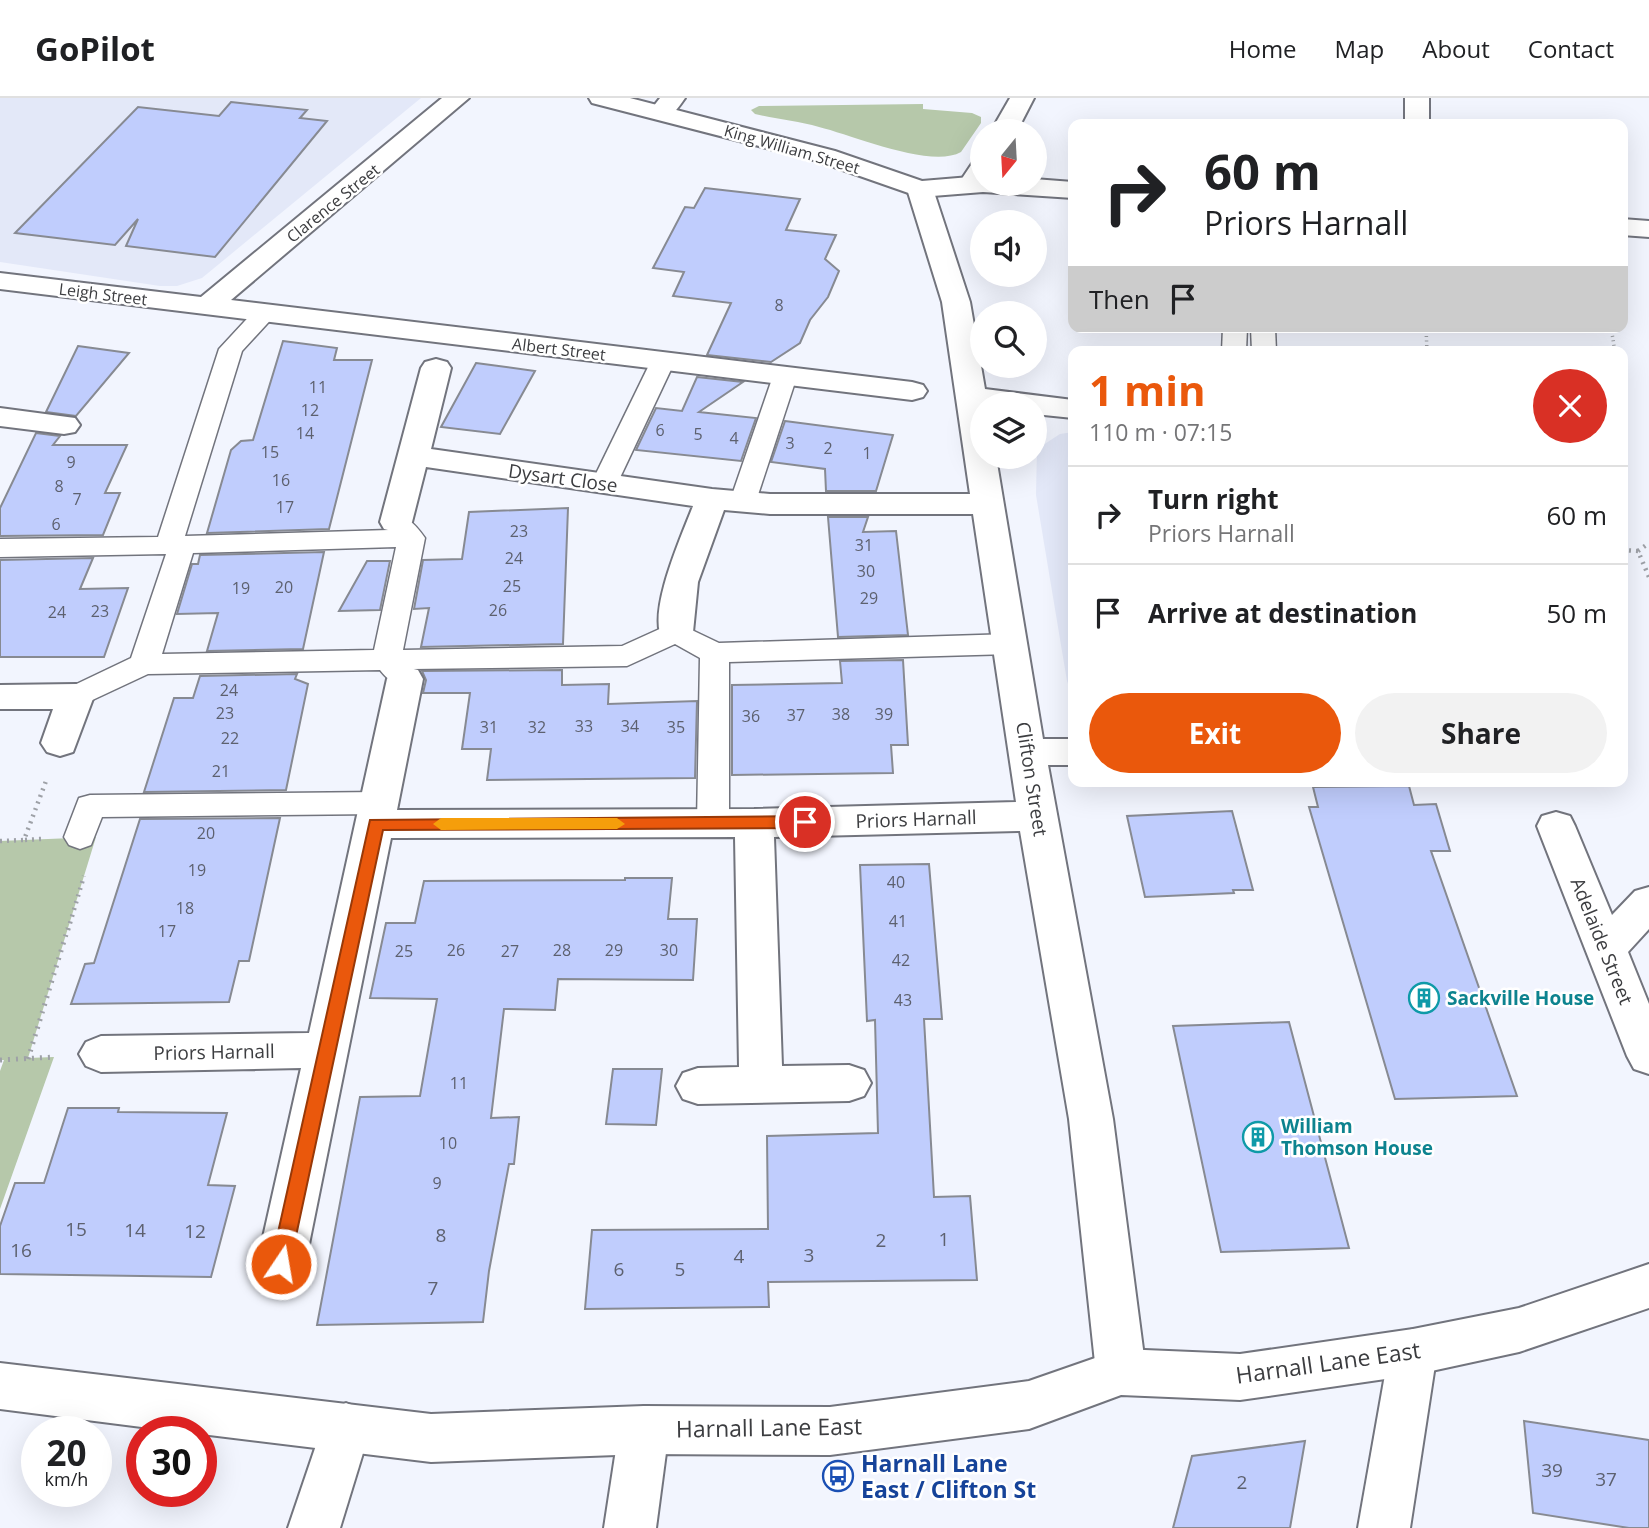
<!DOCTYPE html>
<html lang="en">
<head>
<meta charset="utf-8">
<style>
	body { margin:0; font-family:"Open Sans",sans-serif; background:#f2f2f2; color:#202124; height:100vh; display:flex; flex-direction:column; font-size:26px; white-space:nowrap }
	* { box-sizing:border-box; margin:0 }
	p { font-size:23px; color:#757577 }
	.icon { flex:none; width:38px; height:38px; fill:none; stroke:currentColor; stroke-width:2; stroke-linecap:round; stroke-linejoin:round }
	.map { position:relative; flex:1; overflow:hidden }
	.side { position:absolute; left:1068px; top:248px; width:560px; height:441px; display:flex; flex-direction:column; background:#fff; border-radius:14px; box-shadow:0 7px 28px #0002 }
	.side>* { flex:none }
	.hud { position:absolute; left:1068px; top:21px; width:560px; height:214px; border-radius:14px; box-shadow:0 7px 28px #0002; background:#fff; color:#202124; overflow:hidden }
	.needle { width:46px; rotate:198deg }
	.buttons { position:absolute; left:970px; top:21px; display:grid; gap:14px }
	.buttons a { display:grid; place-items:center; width:77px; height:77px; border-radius:50%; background:#fff; box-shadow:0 7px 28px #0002; font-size:35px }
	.speed { position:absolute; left:21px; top:1318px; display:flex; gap:14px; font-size:35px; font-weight:700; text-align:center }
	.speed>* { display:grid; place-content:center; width:91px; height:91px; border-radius:50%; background:#fff; box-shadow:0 7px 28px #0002; line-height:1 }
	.speed small { font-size:18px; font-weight:400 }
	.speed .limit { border:10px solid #d22; background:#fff; color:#111 }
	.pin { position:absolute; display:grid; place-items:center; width:60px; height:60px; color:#fff; margin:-30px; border:4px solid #fff; border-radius:50%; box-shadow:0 2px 7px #0007 }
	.me { position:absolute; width:77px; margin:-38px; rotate:12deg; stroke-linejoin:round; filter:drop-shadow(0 0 5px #0008) }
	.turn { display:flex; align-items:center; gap:24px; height:147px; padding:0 21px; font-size:32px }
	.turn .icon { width:91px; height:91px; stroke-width:2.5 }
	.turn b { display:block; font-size:49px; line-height:60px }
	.then { display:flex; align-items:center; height:66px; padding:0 21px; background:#0003; gap:14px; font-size:26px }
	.round { display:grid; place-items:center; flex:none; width:74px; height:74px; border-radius:37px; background:#f2f2f2 }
	.head { display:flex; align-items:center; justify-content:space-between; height:119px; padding:0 21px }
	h1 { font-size:42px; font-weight:700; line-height:52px; color:#ea580c }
	.button { display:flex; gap:14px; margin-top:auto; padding:14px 21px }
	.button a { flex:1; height:80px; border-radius:42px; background:#ea580c; color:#fff; font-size:28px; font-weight:700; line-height:80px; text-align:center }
	.button a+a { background:#f2f2f2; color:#202124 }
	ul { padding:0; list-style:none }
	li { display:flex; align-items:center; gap:21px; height:98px; padding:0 21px; border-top:2px solid #e0e0e0 }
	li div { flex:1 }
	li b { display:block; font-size:26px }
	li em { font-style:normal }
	header { display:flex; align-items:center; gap:42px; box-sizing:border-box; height:98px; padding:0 35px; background:#fff; border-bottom:2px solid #e0e0e0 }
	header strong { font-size:33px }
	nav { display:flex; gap:38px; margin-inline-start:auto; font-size:24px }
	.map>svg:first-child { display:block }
	.built { fill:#e3e8f8 }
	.green { fill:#b6c8aa }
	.building { fill:#c0cdfd; stroke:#878a92; stroke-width:2 }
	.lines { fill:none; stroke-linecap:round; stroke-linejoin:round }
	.service-casing { stroke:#72747d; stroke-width:3 }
	.pedestrian-casing { stroke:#72747d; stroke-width:4 }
	.minor-casing { stroke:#72747d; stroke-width:4 }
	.tertiary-casing { stroke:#72747d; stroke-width:4 }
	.secondary-casing { stroke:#72747d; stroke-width:4 }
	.path-far2 { stroke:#9ea1a7; stroke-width:3.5; stroke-dasharray:1 3.5; stroke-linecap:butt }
	.path-far1 { stroke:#9ea1a7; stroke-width:4.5; stroke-dasharray:2 5; stroke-linecap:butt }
	.path { stroke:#9ea1a7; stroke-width:5; stroke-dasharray:2 6; stroke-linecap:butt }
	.service { fill:#fff; fill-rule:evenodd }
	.pedestrian { fill:#fff; fill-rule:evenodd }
	.minor { fill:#fff; fill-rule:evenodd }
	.tertiary { fill:#fff; fill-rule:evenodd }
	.secondary { fill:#fff; fill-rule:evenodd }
	.route { fill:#ea580c; stroke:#983908; stroke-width:2 }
	.slow { fill:#f59e0b }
	.labels { text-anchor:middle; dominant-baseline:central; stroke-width:5; stroke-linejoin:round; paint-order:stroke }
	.far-street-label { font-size:16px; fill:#3c3d40; stroke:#fff }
	.number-label { font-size:16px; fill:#5d616f }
	.street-label { font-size:19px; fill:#3c3d40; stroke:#fff }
	.culture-label { font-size:19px; font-weight:bold; fill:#0d838f; stroke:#fff; text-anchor:start }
	.near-number-label { font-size:19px; fill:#5d616f }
	.near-street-label { font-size:23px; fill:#3c3d40; stroke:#fff }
	.near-transit-label { font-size:23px; font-weight:bold; fill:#164399; stroke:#fff; text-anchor:start }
</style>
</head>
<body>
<header>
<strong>GoPilot</strong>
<nav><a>Home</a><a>Map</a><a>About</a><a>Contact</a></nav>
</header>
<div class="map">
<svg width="1649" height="1430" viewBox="0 0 1649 1430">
	<rect width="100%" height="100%" fill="#f2f5fe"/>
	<g class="built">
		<path d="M0,0H421L202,180L177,188H160L0,164Z"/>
		<path d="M1073,334V600L1067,583L1036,397L1037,351L1060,336Z"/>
	</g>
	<g class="green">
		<path d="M923,6V11L972,15L981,19V25L961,54C931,71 852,37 819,29C798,23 777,21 755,16L751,12L759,8Z"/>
		<path d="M96,739L28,960L54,959L0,1111V973L4,962H0V743Z"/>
	</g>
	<g class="building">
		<path d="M231,4L307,12L300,20L327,23L215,159L126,148L138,121L115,147L15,135L138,9L219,18Z"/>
		<path d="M705,90L800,101L786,132L836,137L825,161L839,173L828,199L810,222L800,245L771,264L707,257L731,205L673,198L684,174L653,170L685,109L694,110Z"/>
		<path d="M283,243L337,250L334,262H372L329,431L207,435L231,352L241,343L253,342Z"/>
		<path d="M78,248L129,255L76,318L46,314Z"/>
		<path d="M476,265L535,273L500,336L441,329Z"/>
		<path d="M697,279L743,284L699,314L756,320L741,363L636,352L656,310L682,313Z"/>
		<path d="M785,323L893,337L876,393H826L825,371L771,364Z"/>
		<path d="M36,335L60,338L53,347H127L105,395H120L103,437L0,438V410Z"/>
		<path d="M568,410L563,546L421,549L429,510L414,511L423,462L462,461L469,414Z"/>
		<path d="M828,419H868L863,434L896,433L908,537L838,539Z"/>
		<path d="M324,454L303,551L207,553L218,515L177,516L192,466H198L200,457Z"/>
		<path d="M93,460L80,491L128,490L104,559H0V462Z"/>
		<path d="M367,463H390L380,512L339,513Z"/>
		<path d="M903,562L908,647H891L893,675L732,677V587L842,585L840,563Z"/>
		<path d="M562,572V587L609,586L608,606L697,603L695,680L487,682L491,651H462L470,595H423L426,582L422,573Z"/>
		<path d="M297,576L295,581L308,586L286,692L144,694L174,600H193L200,578Z"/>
		<path d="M1409,688L1414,707L1436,706L1450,753H1431L1517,998L1395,1001L1309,709H1318L1313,689Z"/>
		<path d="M1232,713L1253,792H1233L1234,795L1145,799L1127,718Z"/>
		<path d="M280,720L249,863H239L229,904L71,906L85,866L94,865L140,721Z"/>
		<path d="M929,766L942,921H924L934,1099L970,1098L977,1182L768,1184L769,1209L585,1211L592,1132L768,1131L767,1038L878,1035L875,922L867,923L860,767Z"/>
		<path d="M625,780H672L668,821H697L693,882L558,881L555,912L504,911L491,1020L519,1019L514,1066H509L489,1173L483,1224L317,1227L360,999L420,998L437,901L370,900L386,825H415L424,783L625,782Z"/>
		<path d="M1289,924L1349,1150L1221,1154L1173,928Z"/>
		<path d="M613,971H662L656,1027L606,1026Z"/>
		<path d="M68,1010H119L118,1014L227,1015L208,1087L235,1088L211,1179L0,1176V1128L15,1085H44Z"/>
		<path d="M1524,1323L1649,1342V1430H1629L1533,1415Z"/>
		<path d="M1305,1343L1290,1430H1173L1192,1358Z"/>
	</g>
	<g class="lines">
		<g class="service-casing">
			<g id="service">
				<path d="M265,208L273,210L277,215L242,253L185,438L389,432L384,425L387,419C405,414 415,426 425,440L403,552L622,548L675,524L719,545L1011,536L1021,539L1025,546L1021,553L1011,556L729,564V725L724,733L713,737L702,733L697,725L700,560L675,546L627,568L412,571L416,577L411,584C396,589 390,584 380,572L148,576L86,605L76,608L66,605L61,598L66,591L131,560L166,456L0,459V441L158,439L219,251L257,210ZM396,449L374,552L162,556L193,455Z"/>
				<path d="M1223,229H1247L1246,254H1222Z"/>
				<path d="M1251,229H1275L1276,254H1252Z"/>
				<path d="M663,256L672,258L675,263L617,386L613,392L604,394L595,392L591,386L651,263L654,258Z"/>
				<path d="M785,271L794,273L797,278L756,403L752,409L743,411L734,409L730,403L773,278L776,273Z"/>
				<path d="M380,694L391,697L396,705L391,713L380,716L102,719L91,747L80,751L69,747L64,739L79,700L90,697Z"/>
			</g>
		</g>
		<g class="pedestrian-casing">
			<path id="pedestrian" d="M346,1305L364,1312L371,1329L340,1430H288L328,1312Z"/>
		</g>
		<g class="minor-casing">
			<g id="minor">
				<path d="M442,0H469L231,202L912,284L923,287L927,293L923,299L912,302L0,191V175L201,199Z"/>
				<path d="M660,0H685C676,13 669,24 652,19L649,14Z"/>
				<path d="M1010,0H1034L1017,33H991Z"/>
				<rect x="1405" y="0" width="24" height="26"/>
				<path d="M982,62V86H985L981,91L972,93L963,91L959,85L973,64Z"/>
				<path d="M920,83L929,85L933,91L970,204L985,291L1073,302V320L1034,316V306H982V359H996L1043,641H1073V667H1048L1113,1021L1146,1274L1138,1290L1121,1297L1104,1290L1096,1274L1069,1021L1020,733L774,739L782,968L849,967L864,972L871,985L864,998L849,1003L698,1006L683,1001L676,988L683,975L698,970L739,969L735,739L391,740L305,1166L298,1181L281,1187L264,1181L257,1166L301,970L101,974L86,968L79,956L86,944L101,938L309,935L387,581L392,572L405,569L418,572L423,581L397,712L754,711L1016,704L973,416H770L724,412L698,484L693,534L687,542L675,546L663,542C646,516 682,437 693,408L426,369L412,424L408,431L396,434L384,431L380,424L421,270L425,264L436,261L447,264L451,270L431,351L712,391L770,396H970L942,204L907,91L911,85Z"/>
				<path d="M0,310L75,320L80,327L75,334L64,336L0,328Z"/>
				<path d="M76,586L89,589L94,598L73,654L60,658L47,654L41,645L53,611H0V587Z"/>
				<path d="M1556,714L1570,718L1575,728L1612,817L1635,793L1649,789V831L1628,854L1649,906V976L1634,971L1627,958L1537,728L1542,718Z"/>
				<path d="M1413,1231L1430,1238L1437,1254L1410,1430H1358L1389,1254L1396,1238Z"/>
				<path d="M644,1308L662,1315L669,1332L656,1430H604L619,1332L626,1315Z"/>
			</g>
		</g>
		<g class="tertiary-casing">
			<g id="tertiary">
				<path d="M589,0H630L835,53L922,83L982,78V86H1034V81L1073,84V100L983,94L920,99L817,63L592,5Z"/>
				<path d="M1622,121L1649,123V139L1622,137Z"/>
			</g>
		</g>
		<g class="secondary-casing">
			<path id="secondary" d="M1649,1166V1210L1519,1254L1413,1277L1240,1302L1121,1297L1029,1331L830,1357L644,1356L431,1364L201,1336V1334H181L0,1311V1265L431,1316L644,1308L830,1309L1029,1283L1121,1251L1240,1256L1413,1231L1519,1210Z"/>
		</g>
		<g class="path-far2">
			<path d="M1426,229L1427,254"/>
			<path d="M1611,229L1615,254"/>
		</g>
		<g class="path-far1">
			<path d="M1622,452L1638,453L1649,479"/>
			<path d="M1638,453L1649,445"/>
			<path d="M41,741L24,742L46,683"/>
			<path d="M0,743L24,742"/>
			<path d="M68,832L84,778"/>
		</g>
		<g class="path">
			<path d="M28,961L68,830"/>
			<path d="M0,962L55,959"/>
		</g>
		<use href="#service" class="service"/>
		<use href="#pedestrian" class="pedestrian"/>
		<use href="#minor" class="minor"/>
		<use href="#tertiary" class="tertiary"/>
		<use href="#secondary" class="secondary"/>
	</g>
	<path class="route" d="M805,718L813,724L805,730L383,732L290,1166L287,1173L281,1175L274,1173L271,1166L370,722Z"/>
	<path class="slow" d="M441,720H617L625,726L617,731L441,732L433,726Z"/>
	<defs>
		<g id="building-ring" transform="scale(1.575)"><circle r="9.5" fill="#fff" stroke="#0f9aa8" stroke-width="1.5"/><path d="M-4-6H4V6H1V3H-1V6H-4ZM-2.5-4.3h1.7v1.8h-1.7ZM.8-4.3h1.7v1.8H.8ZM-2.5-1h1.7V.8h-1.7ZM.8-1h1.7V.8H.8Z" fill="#0f9aa8"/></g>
		<g id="bus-ring" transform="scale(1.575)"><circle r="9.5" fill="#fff" stroke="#1a4fb4" stroke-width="1.5"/><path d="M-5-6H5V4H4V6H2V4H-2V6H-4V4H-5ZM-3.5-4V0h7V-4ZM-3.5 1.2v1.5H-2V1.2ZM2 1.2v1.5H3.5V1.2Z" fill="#1a4fb4"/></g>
	</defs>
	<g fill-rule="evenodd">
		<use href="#building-ring" x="1424" y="900"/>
		<use href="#building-ring" x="1258" y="1039"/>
		<use href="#bus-ring" x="838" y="1378"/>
	</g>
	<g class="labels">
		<g class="far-street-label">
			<text transform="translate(792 51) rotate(16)">King William Street</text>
			<text transform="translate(333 105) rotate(-39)">Clarence Street</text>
			<text transform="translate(103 196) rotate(7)">Leigh Street</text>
			<text transform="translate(559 251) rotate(7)">Albert Street</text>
		</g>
		<g class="number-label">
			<text x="779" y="207">8</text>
			<text x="318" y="289">11</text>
			<text x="310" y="312">12</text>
			<text x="660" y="332">6</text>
			<text x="305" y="335">14</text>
			<text x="698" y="336">5</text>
			<text x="734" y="340">4</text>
			<text x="790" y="345">3</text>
			<text x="828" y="350">2</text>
			<text x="270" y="354">15</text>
			<text x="867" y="355">1</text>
			<text x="71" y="364">9</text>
			<text x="281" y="382">16</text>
			<text x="59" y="388">8</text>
			<text x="77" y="401">7</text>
			<text x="285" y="409">17</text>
			<text x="56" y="426">6</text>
			<text x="519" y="433">23</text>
			<text x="864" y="447">31</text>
			<text x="514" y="460">24</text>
			<text x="866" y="473">30</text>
			<text x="512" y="488">25</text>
			<text x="284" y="489">20</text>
			<text x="241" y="490">19</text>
			<text x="869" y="500">29</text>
			<text x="498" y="512">26</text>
			<text x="100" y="513">23</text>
			<text x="57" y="514">24</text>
			<text x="229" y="592">24</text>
			<text x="225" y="615">23</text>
			<text x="841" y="616">38</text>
			<text x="884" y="616">39</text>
			<text x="796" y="617">37</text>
			<text x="751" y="618">36</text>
			<text x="584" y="628">33</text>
			<text x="630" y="628">34</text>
			<text x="489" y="629">31</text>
			<text x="537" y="629">32</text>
			<text x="676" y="629">35</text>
			<text x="230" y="640">22</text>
			<text x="221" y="673">21</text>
			<text x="206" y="735">20</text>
			<text x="197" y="772">19</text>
			<text x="896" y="784">40</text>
			<text x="185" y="810">18</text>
			<text x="898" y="823">41</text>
			<text x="167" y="833">17</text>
			<text x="456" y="852">26</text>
			<text x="562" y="852">28</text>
			<text x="614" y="852">29</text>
			<text x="669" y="852">30</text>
			<text x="404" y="853">25</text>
			<text x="510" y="853">27</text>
			<text x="901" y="862">42</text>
			<text x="903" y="902">43</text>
			<text x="459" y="985">11</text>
			<text x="448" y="1045">10</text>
			<text x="437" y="1085">9</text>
		</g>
		<g class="street-label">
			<text transform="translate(563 380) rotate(8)">Dysart Close</text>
			<text transform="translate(1032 681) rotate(81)">Clifton Street</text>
			<text transform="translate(916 721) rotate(-2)">Priors Harnall</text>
			<text transform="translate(1602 843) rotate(68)">Adelaide Street</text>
			<text transform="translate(214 954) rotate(-1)">Priors Harnall</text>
		</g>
		<g class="culture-label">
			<text x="1447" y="900">Sackville House</text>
			<text x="1281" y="1028">William<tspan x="1281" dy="22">Thomson House</tspan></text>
		</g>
		<g class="near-number-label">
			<text x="76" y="1131">15</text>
			<text x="135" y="1132">14</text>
			<text x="195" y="1133">12</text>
			<text x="441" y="1137">8</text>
			<text x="944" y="1141">1</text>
			<text x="881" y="1142">2</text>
			<text x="21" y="1152">16</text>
			<text x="809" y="1157">3</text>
			<text x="739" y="1158">4</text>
			<text x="619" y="1171">6</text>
			<text x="680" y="1171">5</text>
			<text x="433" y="1190">7</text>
			<text x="1552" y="1372">39</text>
			<text x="1606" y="1381">37</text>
			<text x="1242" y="1384">2</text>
		</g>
		<g class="near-street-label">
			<text transform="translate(1328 1264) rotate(-8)">Harnall Lane East</text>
			<text transform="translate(769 1329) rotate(-1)">Harnall Lane East</text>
		</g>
		<g class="near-transit-label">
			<text x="861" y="1365">Harnall Lane<tspan x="861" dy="26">East / Clifton St</tspan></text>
		</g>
	</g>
</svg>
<div class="buttons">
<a><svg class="needle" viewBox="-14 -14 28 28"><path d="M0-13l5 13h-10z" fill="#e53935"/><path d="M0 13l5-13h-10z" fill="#757577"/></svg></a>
<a><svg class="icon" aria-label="sound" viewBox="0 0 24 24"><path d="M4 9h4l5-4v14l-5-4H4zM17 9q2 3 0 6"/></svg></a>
<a><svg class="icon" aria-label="search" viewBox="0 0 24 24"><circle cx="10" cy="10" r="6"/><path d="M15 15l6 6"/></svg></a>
<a><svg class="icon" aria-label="layers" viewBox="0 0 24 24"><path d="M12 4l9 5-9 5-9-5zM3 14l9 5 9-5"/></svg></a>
</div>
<div class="speed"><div>20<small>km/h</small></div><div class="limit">30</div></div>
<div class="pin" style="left:805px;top:724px;background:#d93025"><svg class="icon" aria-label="arrive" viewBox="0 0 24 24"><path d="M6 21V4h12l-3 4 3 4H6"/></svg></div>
<svg class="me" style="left:281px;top:1166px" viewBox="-20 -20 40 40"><circle r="17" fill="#ea580c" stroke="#fff" stroke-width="3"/><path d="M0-11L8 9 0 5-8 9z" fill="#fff"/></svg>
<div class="hud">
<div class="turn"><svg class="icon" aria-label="right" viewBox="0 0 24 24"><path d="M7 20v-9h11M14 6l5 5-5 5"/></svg><div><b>60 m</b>Priors Harnall</div></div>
<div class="then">Then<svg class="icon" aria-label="arrive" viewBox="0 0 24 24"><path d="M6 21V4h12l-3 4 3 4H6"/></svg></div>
</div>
<section class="side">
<div class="head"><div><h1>1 min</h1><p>110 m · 07:15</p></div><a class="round" style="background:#d93025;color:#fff"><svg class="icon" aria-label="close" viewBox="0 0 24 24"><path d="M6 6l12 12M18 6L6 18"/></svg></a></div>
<ul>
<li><svg class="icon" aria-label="right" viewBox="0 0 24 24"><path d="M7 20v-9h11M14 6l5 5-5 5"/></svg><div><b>Turn right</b><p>Priors Harnall</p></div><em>60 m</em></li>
<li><svg class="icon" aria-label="arrive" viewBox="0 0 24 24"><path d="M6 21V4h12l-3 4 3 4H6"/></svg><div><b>Arrive at destination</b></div><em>50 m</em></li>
</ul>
<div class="button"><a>Exit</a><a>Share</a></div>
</section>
</div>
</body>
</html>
